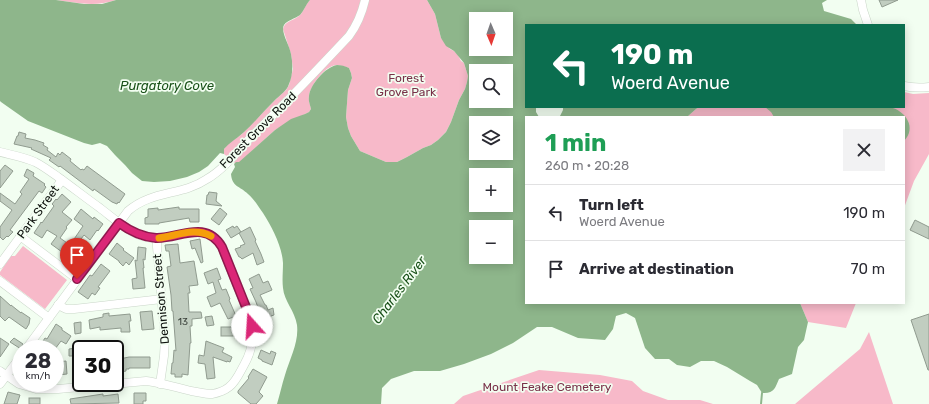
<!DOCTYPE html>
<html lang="en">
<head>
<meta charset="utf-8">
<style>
	body { margin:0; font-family:Rubik,sans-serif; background:#f2f2f3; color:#2b2b33; height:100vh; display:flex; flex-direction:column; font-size:15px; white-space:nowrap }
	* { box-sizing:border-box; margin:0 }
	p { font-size:13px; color:#7c7c81 }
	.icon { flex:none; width:22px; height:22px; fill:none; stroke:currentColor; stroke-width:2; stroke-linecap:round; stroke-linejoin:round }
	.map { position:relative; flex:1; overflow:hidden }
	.details { position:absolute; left:525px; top:116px; width:380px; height:188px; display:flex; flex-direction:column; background:#fff; border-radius:0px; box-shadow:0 2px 10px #0003 }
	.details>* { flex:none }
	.hud { position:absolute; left:525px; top:24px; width:380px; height:84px; border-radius:0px; box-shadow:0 2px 10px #0003; background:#0b6e4f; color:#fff; overflow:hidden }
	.needle { width:26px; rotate:178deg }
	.controls { position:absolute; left:469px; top:12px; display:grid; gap:8px }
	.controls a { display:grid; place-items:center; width:44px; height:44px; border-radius:0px; background:#fff; box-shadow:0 2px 10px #0003; font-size:20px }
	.speed { position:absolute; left:12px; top:340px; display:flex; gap:8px; font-size:20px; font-weight:700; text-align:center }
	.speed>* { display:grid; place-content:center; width:52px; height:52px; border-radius:50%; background:#fff; box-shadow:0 2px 10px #0003; line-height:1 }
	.speed small { font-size:10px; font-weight:400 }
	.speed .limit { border:2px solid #111; border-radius:6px; background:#fff; color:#111 }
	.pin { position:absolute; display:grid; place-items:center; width:34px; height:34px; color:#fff; margin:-41px -17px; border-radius:50% 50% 50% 0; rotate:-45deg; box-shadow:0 0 4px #0007 }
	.pin .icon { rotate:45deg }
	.me { position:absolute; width:44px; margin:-22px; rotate:341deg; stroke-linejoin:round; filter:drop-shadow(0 0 3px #0008) }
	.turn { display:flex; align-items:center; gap:14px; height:84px; padding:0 20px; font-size:18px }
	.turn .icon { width:52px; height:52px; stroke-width:2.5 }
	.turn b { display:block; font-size:28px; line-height:34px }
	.round { display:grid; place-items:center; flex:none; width:42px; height:42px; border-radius:0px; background:#f2f2f3 }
	.head { display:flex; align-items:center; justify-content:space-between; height:68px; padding:0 20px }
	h1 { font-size:24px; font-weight:700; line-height:30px; color:#1e9e55 }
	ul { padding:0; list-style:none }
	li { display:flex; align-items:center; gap:12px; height:56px; padding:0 20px; border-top:1px solid #e1e1e2 }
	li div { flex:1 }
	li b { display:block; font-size:15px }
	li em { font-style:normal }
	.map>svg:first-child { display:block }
	.green { fill:#f7b9c9 }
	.water { fill:#8eb68b; fill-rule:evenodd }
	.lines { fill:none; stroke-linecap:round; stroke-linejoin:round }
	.stream { stroke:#8eb68b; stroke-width:2 }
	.building { fill:#c1cdc0; stroke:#909b8f }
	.minor-casing { stroke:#cad6c9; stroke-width:9 }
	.minor { stroke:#fff; stroke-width:8 }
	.route-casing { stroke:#8e194d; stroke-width:10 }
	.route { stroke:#db2777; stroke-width:7 }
	.slow { stroke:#f59e0b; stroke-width:7 }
	.labels { text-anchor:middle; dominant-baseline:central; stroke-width:3.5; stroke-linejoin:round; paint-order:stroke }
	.number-label { font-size:10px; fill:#3a403a }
	.park-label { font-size:12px; fill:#793149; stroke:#f2fef1 }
	.street-label { font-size:12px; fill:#0d110d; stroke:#f2fef1 }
	.water-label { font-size:13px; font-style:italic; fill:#185018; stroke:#f2fef1 }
</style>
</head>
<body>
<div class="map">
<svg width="929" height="404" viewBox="0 0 929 404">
	<rect width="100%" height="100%" fill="#f2fef1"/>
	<g class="green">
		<path d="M56,0H116C96,7 76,3 56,0Z"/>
		<path d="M310,0H427L435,14L441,38L450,49L454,51L458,55L461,61L464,63L468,76L467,82L465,89L459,100L451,122L446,132L438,140L431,145L423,148L407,157L397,162H386L360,151L351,136L348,128L346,117L348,90L352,78L351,73L349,68C345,67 340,65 336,65C325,66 310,86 309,96C308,100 310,104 311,109L309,112L275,130L239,163H235L224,154V149L228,144L242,134L274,101L286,90L289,85L293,69L291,54L283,29C285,20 295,21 301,14C304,10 306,4 310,0Z"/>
		<path d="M904,92L913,94L929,93V154L914,181L904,208V117H687L696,109L699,107H904Z"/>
		<path d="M23,246L67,280L45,309L0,275V272L11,256H15Z"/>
		<path d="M800,303H856L846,328L808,322Z"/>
		<path d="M869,332L893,404H795L860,349Z"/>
		<path d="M539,370L600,375L632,381L643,391L668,400H700L713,404H454L463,396Z"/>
	</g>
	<g class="water">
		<path d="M0,0H56L84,4H102L116,0H310C306,4 304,11 300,15C295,19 287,20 284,25C280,31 290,46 291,54C293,64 293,75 289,84C287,91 280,95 275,100C264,111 254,123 243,133C236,139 229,143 224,149V154L220,153L208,166L199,172L187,177L170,181L154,182L142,181L132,173L125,165L115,155L107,146L100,143L92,145L84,143L28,121L1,102L0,101Z"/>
		<path d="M427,0H827L822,3L824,11L851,19L857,25H526V107H538L536,108V112L539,117H526V303H800L808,322L804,340L798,347L792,374L779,379C775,388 774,394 762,393L757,385L750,381L727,367L714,361H701L690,367L677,365L669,359H655L645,348L635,318L626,313L616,316L613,329L605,340L578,338L552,327H537L513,343L491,354L464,364L440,371H414L391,379L382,388L381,404H277C280,394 282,384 285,375C290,358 299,342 297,325C295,311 284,301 283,288C282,280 283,272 283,263C282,246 272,227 263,213C258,206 254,199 248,194C240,186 232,187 231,174L235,167L234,164L236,162H239L275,130L291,119L305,114L309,112L311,109C310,104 308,101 309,96C310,85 325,67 337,65C341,65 345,66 349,68L351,73L352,78L348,90L346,117L348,128L351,136L360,151L386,162H397L407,157L423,148L431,145L438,140L446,132L451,122L459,100L465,89L467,82L468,76L464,63L454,51L446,46L441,38L435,14ZM476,19H506V49H476ZM476,71H506V101H476ZM476,123H506V153H476ZM476,175H506V205H476ZM476,227H506V257H476Z"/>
		<path d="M563,107H699L696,109L687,117H558L560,116L563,110Z"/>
		<path d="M765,107H890C906,111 917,128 904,141V117H774L771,112Z"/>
	</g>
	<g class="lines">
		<path class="stream" d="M761,404L762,393"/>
	</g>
	<g class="building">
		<path d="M879,0H898L882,7Z"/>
		<path d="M19,132L26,134L25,138L35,140L44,143L43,145L48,148L47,150L56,157L58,153L60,155L62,152L71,159L70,161L81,170L82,169L84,170L87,166L125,194L119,203L118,202L117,204L112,202L94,189L93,191L60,166L59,167L49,160L51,158L31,149L32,148L14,144L17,136H18Z"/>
		<path d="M5,165L13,171L0,188V171Z"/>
		<path d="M27,169L34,173L33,176L45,184L44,185L46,187L42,193L39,191L10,230L13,232L8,237L7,236L3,240L0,237V227L12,210L0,201V193L15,204L22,194L20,192L29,179L24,176Z"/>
		<path d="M209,192L217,193L216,201L222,206L206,204L207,195H208Z"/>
		<path d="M62,194L71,202L62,212L72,220L66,227L67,228L60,238L70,245L83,226L74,219L81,209L93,219L94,217L103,224L98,231L97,230L90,240L84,235L78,243L82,247L73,260L51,244L57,236L47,230L42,238L34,233L40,224L41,222L42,223L54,206L52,204L56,199L57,200Z"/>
		<path d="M179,207V209H199V222H190L189,218L159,223V224H145V218L148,217V209L158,208V210Z"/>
		<path d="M220,208L227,214L219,225L211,219Z"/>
		<path d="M915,220L929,227V239L910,230Z"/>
		<path d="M233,226L234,228L237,226L241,232L231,238L226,230Z"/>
		<path d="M250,227L256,240L255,241L261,254L264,262L257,265L253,253L242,259L240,257H239L235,249L241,247L240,246L245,244L239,233Z"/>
		<path d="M200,239L203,262L201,263L195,248L192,249L190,241Z"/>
		<path d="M117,243L124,249L123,250L134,258L129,265L126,262L123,266L119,262V261L109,254Z"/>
		<path d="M178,244L180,263L194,261L198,285L189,286L190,293H188L189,312H201L202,318L192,319V326H190L191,343H190L188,375L182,374V377H175V374H171L172,363H173L174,350L176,351L173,311H172L171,295L167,267L171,266L169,251H166L165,245Z"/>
		<path d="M138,247L146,248L145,260L143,259L144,268H143L145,288L133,289L132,279L137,278L135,260L137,261Z"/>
		<path d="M101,264L110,271L98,287L100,288L95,295L92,293L88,299L78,292L90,275L92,276Z"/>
		<path d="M217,268L221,279L218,280L222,290L226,289L230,299L229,300L236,316L228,319L220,303L211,307L207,297L216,293L213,282L208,284L204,273Z"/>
		<path d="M259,274L263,283L268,281L272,290L260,295L265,305H266L268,310L273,308L274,315L262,319L256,302L250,289L253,288L249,279Z"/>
		<path d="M0,296L11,306V305L21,313V312L30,318L29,324L26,329L9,317L5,321L0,316Z"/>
		<path d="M152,311L154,329L142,330L140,312Z"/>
		<path d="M109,313V316L130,314L131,321H129L130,332H121V328L100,330V327L90,329L89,320L103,317V314Z"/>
		<path d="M929,314V370H928L911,320Z"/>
		<path d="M212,316L214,325L207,326L205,317Z"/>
		<path d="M81,322V333L75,334L74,323Z"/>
		<path d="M56,324L62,328V330L71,336L66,344L61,341L55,349H42L39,347L45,338L47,339Z"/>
		<rect x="221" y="327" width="18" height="9"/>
		<path d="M0,338L9,344L0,357Z"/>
		<path d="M14,338L23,344L21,349L10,342Z"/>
		<path d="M206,341L224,348L222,352L232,357L230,362L227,361V362L213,357L215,378L207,379L205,364L198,363L199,355L204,356Z"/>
		<path d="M76,348V356H69V349Z"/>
		<path d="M261,350L270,354L271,351L276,353L272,365L262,361V360L258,358Z"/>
		<path d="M129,357H150V368H129V369H126V371L121,372L120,369H116L115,360Z"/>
		<path d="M66,361L67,374L58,375L56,362Z"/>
		<path d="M253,369L267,377L259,392L263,396L256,404H251L238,393V391L249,378L248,377Z"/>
		<path d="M8,392L20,395L17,404H4Z"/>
		<path d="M134,393H146V401H143V404H134Z"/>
		<path d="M103,394V396L118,394L119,403L71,404L70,399Z"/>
		<rect x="29" y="398" width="11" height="6"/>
	</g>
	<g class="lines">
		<g class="minor-casing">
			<g id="minor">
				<path d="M861,0L863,10L868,25"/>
				<path d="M904,86C913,88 920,88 929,87"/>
				<path d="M0,152C12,155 24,157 35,162C43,166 51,172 58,177C72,187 86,198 100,208C112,217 123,228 137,234C144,237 153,239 161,238C183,235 210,221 223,250L250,318C255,334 253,349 244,365C240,372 236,382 229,387C224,391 218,393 212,394C205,394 198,392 191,391C176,387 161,383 146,381L58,389H36L19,384L0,371"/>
				<path d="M20,236L77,279"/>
				<path d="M157,238V247L165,338L164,356L160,384"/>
				<path d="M0,264L62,180"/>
				<path d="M0,281L49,318"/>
				<path d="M58,305L66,309H74L162,299"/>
				<path d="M26,349L128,211C152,190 182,196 207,179C224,169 237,152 251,137C285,104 317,70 349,36C357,25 362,13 365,0"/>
				<path d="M0,384L21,356"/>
			</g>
		</g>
		<use href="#minor" class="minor"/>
	</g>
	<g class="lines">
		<g class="route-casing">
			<path id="route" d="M77,279L119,223C130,231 141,237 156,238C179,239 205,219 222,247L248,312L252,326"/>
		</g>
		<use href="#route" class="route"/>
		<path class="slow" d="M159,238C176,236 194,227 211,236"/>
	</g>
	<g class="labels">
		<g class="number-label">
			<text x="183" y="322">13</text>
		</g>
		<g class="park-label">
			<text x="406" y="78">Forest<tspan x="406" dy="14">Grove Park</tspan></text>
			<text x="547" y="387">Mount Feake Cemetery</text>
		</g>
		<g class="street-label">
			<text transform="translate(258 130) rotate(-45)">Forest Grove Road</text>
			<text transform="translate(38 212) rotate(-54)">Park Street</text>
			<text transform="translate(161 299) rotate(-95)">Dennison Street</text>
		</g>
		<g class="water-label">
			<text x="167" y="85">Purgatory Cove</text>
			<text transform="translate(399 290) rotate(-53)">Charles River</text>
		</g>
	</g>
</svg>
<div class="controls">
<a><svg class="needle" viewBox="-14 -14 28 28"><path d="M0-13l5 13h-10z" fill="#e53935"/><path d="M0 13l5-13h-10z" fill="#7c7c81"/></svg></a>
<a><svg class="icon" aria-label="search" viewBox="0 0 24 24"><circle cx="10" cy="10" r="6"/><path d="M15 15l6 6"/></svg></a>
<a><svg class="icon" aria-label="layers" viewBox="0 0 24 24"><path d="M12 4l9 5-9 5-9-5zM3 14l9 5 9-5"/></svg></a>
<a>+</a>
<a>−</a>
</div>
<div class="speed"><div>28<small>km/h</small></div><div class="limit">30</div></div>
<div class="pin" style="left:77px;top:279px;background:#d93025"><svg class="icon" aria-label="arrive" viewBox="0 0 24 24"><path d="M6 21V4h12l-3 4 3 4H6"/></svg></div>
<svg class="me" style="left:252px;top:326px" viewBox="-20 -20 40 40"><circle r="19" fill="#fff"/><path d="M0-13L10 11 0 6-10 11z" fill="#db2777"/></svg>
<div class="hud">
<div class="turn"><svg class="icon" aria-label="left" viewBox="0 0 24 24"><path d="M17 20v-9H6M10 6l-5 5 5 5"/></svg><div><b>190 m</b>Woerd Avenue</div></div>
</div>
<section class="details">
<div class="head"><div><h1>1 min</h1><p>260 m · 20:28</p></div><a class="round"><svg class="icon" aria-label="close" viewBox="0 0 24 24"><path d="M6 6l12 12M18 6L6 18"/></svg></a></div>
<ul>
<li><svg class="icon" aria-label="left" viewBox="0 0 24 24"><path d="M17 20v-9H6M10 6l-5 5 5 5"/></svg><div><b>Turn left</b><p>Woerd Avenue</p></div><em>190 m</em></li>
<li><svg class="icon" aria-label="arrive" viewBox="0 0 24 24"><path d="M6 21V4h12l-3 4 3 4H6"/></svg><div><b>Arrive at destination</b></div><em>70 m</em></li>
</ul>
</section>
</div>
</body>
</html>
